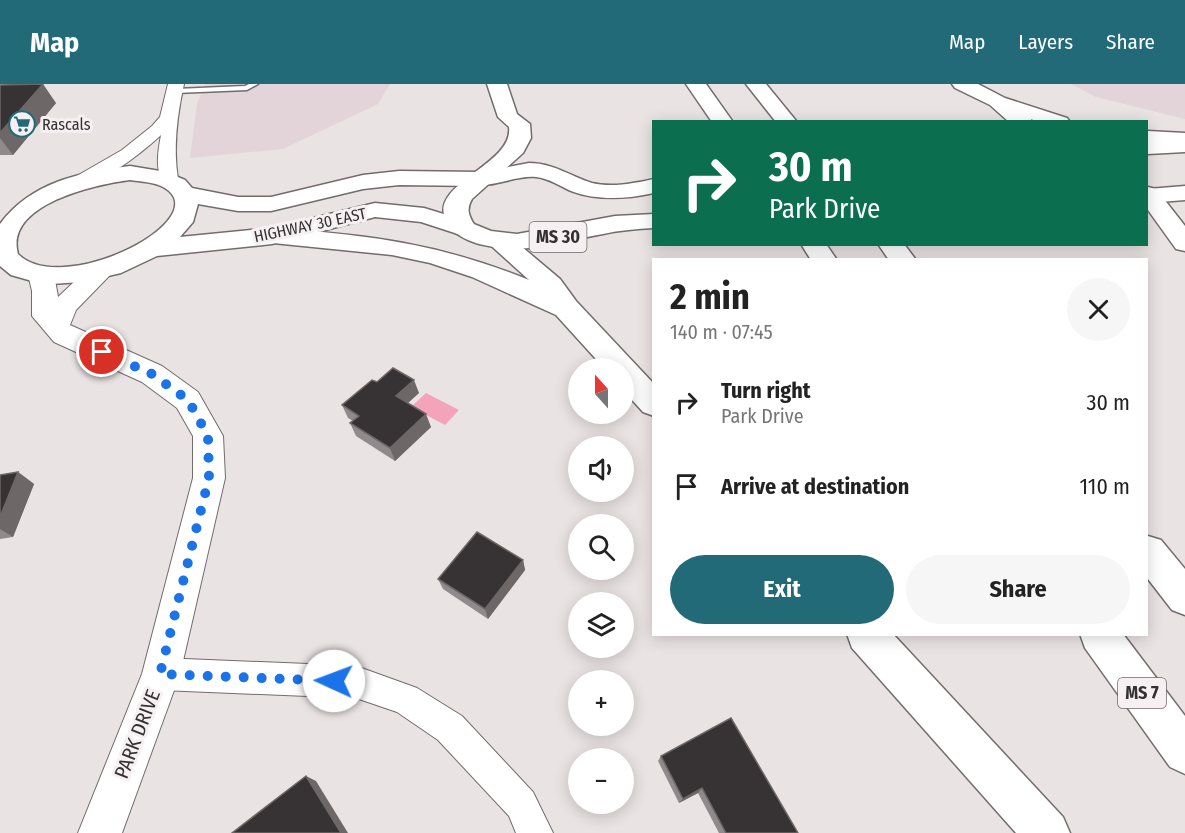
<!DOCTYPE html>
<html lang="en">
<head>
<meta charset="utf-8">
<style>
	body { margin:0; font-family:"Fira Sans Condensed",sans-serif; background:#f6f6f6; color:#222; height:100vh; display:flex; flex-direction:column; font-size:22px; white-space:nowrap }
	* { box-sizing:border-box; margin:0 }
	p { font-size:20px; color:#767676 }
	.icon { flex:none; width:33px; height:33px; fill:none; stroke:currentColor; stroke-width:2; stroke-linecap:round; stroke-linejoin:round }
	.map { position:relative; flex:1; overflow:hidden }
	.side { position:absolute; left:652px; top:174px; width:496px; height:378px; display:flex; flex-direction:column; background:#fff; border-radius:0px; box-shadow:0 3px 15px #0003 }
	.side>* { flex:none }
	.hud { position:absolute; left:652px; top:36px; width:496px; height:126px; border-radius:0px; box-shadow:0 3px 15px #0003; background:#0b6e4f; color:#fff; overflow:hidden }
	.needle { width:39px; rotate:339deg }
	.controls { position:absolute; left:568px; top:274px; display:grid; gap:12px }
	.controls a { display:grid; place-items:center; width:66px; height:66px; border-radius:50%; background:#fff; box-shadow:0 3px 15px #0003; font-size:30px }
	.pin { position:absolute; display:grid; place-items:center; width:51px; height:51px; color:#fff; margin:-26px; border:3px solid #fff; border-radius:50%; box-shadow:0 2px 6px #0007 }
	.me { position:absolute; width:66px; margin:-33px; rotate:272deg; stroke-linejoin:round; filter:drop-shadow(0 0 4px #0008) }
	.turn { display:flex; align-items:center; gap:21px; height:126px; padding:0 18px; font-size:27px }
	.turn .icon { width:78px; height:78px; stroke-width:2.5 }
	.turn b { display:block; font-size:42px; line-height:51px }
	.round { display:grid; place-items:center; flex:none; width:63px; height:63px; border-radius:32px; background:#f6f6f6 }
	.head { display:flex; align-items:center; justify-content:space-between; height:102px; padding:0 18px }
	h1 { font-size:36px; font-weight:700; line-height:45px }
	.primary-button { display:flex; gap:12px; margin-top:auto; padding:12px 18px }
	.primary-button a { flex:1; height:69px; border-radius:36px; background:#226a77; color:#fff; font-size:24px; font-weight:700; line-height:69px; text-align:center }
	.primary-button a+a { background:#f6f6f6; color:#222 }
	ul { padding:0; list-style:none }
	li { display:flex; align-items:center; gap:18px; height:84px; padding:0 18px }
	li div { flex:1 }
	li b { display:block; font-size:22px }
	li em { font-style:normal }
	header { display:flex; align-items:center; gap:36px; box-sizing:border-box; height:84px; padding:0 30px; background:#226a77; color:#fff }
	header strong { font-size:28px }
	nav { display:flex; gap:33px; margin-inline-start:auto; font-size:21px }
	.map>svg:first-child { display:block }
	.built { fill:#e2d4d8 }
	.water { fill:#f4a4ba }
	.lines { fill:none; stroke-linecap:round; stroke-linejoin:round }
	.service-casing { stroke:#726c6d; stroke-width:3 }
	.minor-casing { stroke:#726c6d; stroke-width:2 }
	.tertiary-casing { stroke:#726c6d; stroke-width:2 }
	.secondary-casing { stroke:#726c6d; stroke-width:3 }
	.primary-casing { stroke:#726c6d; stroke-width:3 }
	.trunk-casing { stroke:#726c6d; stroke-width:3 }
	.motorway-casing { stroke:#726c6d; stroke-width:3 }
	.service { fill:#fff; fill-rule:evenodd }
	.minor { fill:#fff; fill-rule:evenodd }
	.tertiary { fill:#fff; fill-rule:evenodd }
	.secondary { fill:#fff; fill-rule:evenodd }
	.primary { fill:#fff; fill-rule:evenodd }
	.trunk { fill:#fff; fill-rule:evenodd }
	.motorway { fill:#fff; fill-rule:evenodd }
	.wall { fill:#908a8c }
	.shaded-wall { fill:#6d6768 }
	.building { fill:#373233; stroke:#6d6768; stroke-width:1.5 }
	.route { stroke:#1a73e8; stroke-width:10; stroke-dasharray:0 18 }
	.labels { text-anchor:middle; dominant-baseline:central; stroke-width:6; stroke-linejoin:round; paint-order:stroke }
	.far-poi-label { font-size:16px; fill:#333131; stroke:#f7f0f2; text-anchor:start }
	.far-street-label { font-size:16px; fill:#333131; stroke:#f7f0f2 }
	.shield { fill:#f7f0f2; stroke:#6e6a6b; stroke-width:1.5 }
	.shield-label { font-size:18px; font-weight:bold; fill:#333131 }
	.street-label { font-size:20px; fill:#333131; stroke:#f7f0f2 }
</style>
</head>
<body>
<header>
<strong>Map</strong>
<nav><a>Map</a><a>Layers</a><a>Share</a></nav>
</header>
<div class="map">
<svg width="1185" height="749" viewBox="0 0 1185 749">
	<rect width="100%" height="100%" fill="#eae3e4"/>
	<g class="built">
		<path d="M205,0H390L378,20L283,65L190,74L197,20Z"/>
		<path d="M1071,0H1185V35L1096,13Z"/>
	</g>
	<path class="water" d="M426,309L459,326L445,341L411,323Z"/>
	<g class="lines">
		<g class="service-casing">
			<path id="service" d="M249,0H258L247,6L176,9L172,7L176,5L245,2Z"/>
		</g>
		<g class="minor-casing">
			<g id="minor">
				<path d="M168,0H184C177,32 173,63 178,95L175,99H163C155,85 158,67 161,51C145,66 96,106 75,101L72,97L75,93L122,66L152,42L160,33Z"/>
				<path d="M161,574L356,582L417,604L462,632L533,708L553,749H516L509,732L438,656L397,628L356,614L161,606L150,601L145,590L150,579Z"/>
			</g>
		</g>
		<g class="tertiary-casing">
			<path id="tertiary" d="M102,178L111,180L115,186L76,226L70,241L162,282L198,308L223,352L225,394L180,590L122,749H78L142,590L193,394V352L177,324L142,298L54,258L32,232V207L28,190L32,184L41,182L50,184L54,190L58,213L93,180Z"/>
		</g>
		<g class="secondary-casing">
			<path id="secondary" d="M130,82L166,88L185,96L192,104L238,113H271L363,91L399,87L480,88L488,90L492,95L488,100L480,102L399,101L363,105L271,127H238L198,120L193,138L180,153L272,144L375,119L424,124L473,139L476,144L473,149L464,152L421,138L375,133L272,160L157,172L121,189L82,198L51,200L32,197L11,191L0,182V140C31,98 81,88 130,82ZM130,96C143,98 159,98 169,107C207,141 60,213 18,170C4,120 97,100 130,96Z"/>
		</g>
		<g class="primary-casing">
			<g id="primary">
				<path d="M1185,54V68L1148,70V58Z"/>
				<path d="M529,79C553,79 570,92 592,99C612,104 635,99 654,95V109C626,115 598,117 571,107C560,102 548,94 536,93C515,91 492,105 472,100L468,95L472,90Z"/>
				<path d="M1185,102V116L1148,119V105Z"/>
				<path d="M654,130V144C637,145 620,146 603,150C556,158 527,172 479,160C469,157 457,152 452,144L455,139L464,136L491,147L517,150L615,132Z"/>
			</g>
		</g>
		<g class="trunk-casing">
			<g id="trunk">
				<path d="M487,0H507L517,30L530,40L531,54L523,69L472,115C465,127 470,133 476,144L473,149L464,152L455,149C452,145 447,139 445,134C431,99 514,80 509,43L498,33Z"/>
				<path d="M952,0H978L1005,14L1067,34L1070,38H1038L1031,35L1032,38H1009L990,21L955,4Z"/>
				<path d="M1148,47L1185,49V61L1148,59Z"/>
			</g>
		</g>
		<g class="motorway-casing">
			<g id="motorway">
				<path d="M686,0H706L733,38H712Z"/>
				<path d="M746,0H766L797,38H776Z"/>
				<path d="M1148,103L1156,105L1185,142V167L1176,165L1148,126Z"/>
				<path d="M272,144C368,151 438,159 529,196L487,158L491,152L500,150L509,152L560,195L576,217L654,300V332L643,328L624,307V285H605L556,231L472,193L430,179L392,171L263,158L259,152L263,146Z"/>
				<path d="M801,160H826L837,176H811Z"/>
				<path d="M878,160H904L916,176H889Z"/>
				<path d="M1148,452L1161,456L1185,485V531L1172,526L1148,495Z"/>
				<path d="M847,550H893L1063,733L1070,749H1016L852,564Z"/>
				<path d="M1080,550H1123L1185,632V690L1170,683L1085,564Z"/>
			</g>
		</g>
		<use href="#service" class="service"/>
		<use href="#minor" class="minor"/>
		<use href="#tertiary" class="tertiary"/>
		<use href="#secondary" class="secondary"/>
		<use href="#primary" class="primary"/>
		<use href="#trunk" class="trunk"/>
		<use href="#motorway" class="motorway"/>
	</g>
	<g class="wall">
		<path d="M0,1L56,19L13,71H0Z"/>
		<path d="M419,309L408,319L431,343L395,377L356,352L350,339L353,337L348,334L342,321Z"/>
		<path d="M18,388L34,400L13,453L0,455V391Z"/>
		<path d="M523,476L525,486L488,535L443,505L438,495Z"/>
		<path d="M661,672L798,749H719L698,709L679,719L658,677Z"/>
	</g>
	<g class="shaded-wall">
		<path d="M43,0L56,19L13,71L0,54V49Z"/>
		<path d="M414,296L419,309L401,325L396,312Z"/>
		<path d="M426,330L431,343L395,377L390,364Z"/>
		<path d="M18,388L34,400L13,453L0,445V433Z"/>
		<path d="M523,476L525,486L488,535L485,525Z"/>
		<path d="M306,692L316,697L348,749H341Z"/>
		<path d="M702,704L698,709L679,719L683,715Z"/>
	</g>
	<g class="building">
		<path d="M43,0L0,49V1Z"/>
		<path d="M393,284L414,296L396,312L426,330L390,364L350,339L359,332L342,321L372,296L377,298Z"/>
		<path d="M18,388L0,433V391Z"/>
		<path d="M477,448L523,476L485,525L438,495Z"/>
		<path d="M731,634L798,749H726L702,704L683,715L661,672Z"/>
		<path d="M306,692L341,749H232Z"/>
	</g>
	<g class="lines">
		<path class="route" d="M102,268L152,290L188,316L208,352L209,394L160,590L334,597"/>
	</g>
	<defs>
		<g id="supermarket-ring" transform="scale(1.35)"><circle r="9.5" fill="#f7f0f2" stroke="#226a77" stroke-width="1.5"/><path d="M-6-5.5h2.5l.6 2H6L4.5 2H-2.5L-4.4-4H-6ZM-1.5 3.2a1.3 1.3 0 1 0 .1 0ZM3 3.2a1.3 1.3 0 1 0 .1 0Z" fill="#226a77"/></g>
	</defs>
	<g fill-rule="evenodd">
		<use href="#supermarket-ring" x="22" y="40"/>
	</g>
	<g class="labels">
		<g class="far-poi-label">
			<text x="42" y="40">Rascals</text>
		</g>
		<g class="far-street-label">
			<text transform="translate(310 141) rotate(-12)">HIGHWAY 30 EAST</text>
		</g>
		<g class="shield">
			<rect x="529.5" y="138" width="57" height="30" rx="4.5"/>
			<rect x="1118" y="594" width="48" height="30" rx="4.5"/>
		</g>
		<g class="shield-label">
			<text x="558" y="153">MS 30</text>
			<text x="1142" y="609">MS 7</text>
		</g>
		<g class="street-label">
			<text transform="translate(137 650) rotate(-69)">PARK DRIVE</text>
		</g>
	</g>
</svg>
<div class="controls">
<a><svg class="needle" viewBox="-14 -14 28 28"><path d="M0-13l5 13h-10z" fill="#e53935"/><path d="M0 13l5-13h-10z" fill="#767676"/></svg></a>
<a><svg class="icon" aria-label="sound" viewBox="0 0 24 24"><path d="M4 9h4l5-4v14l-5-4H4zM17 9q2 3 0 6"/></svg></a>
<a><svg class="icon" aria-label="search" viewBox="0 0 24 24"><circle cx="10" cy="10" r="6"/><path d="M15 15l6 6"/></svg></a>
<a><svg class="icon" aria-label="layers" viewBox="0 0 24 24"><path d="M12 4l9 5-9 5-9-5zM3 14l9 5 9-5"/></svg></a>
<a>+</a>
<a>−</a>
</div>
<div class="pin" style="left:102px;top:268px;background:#d93025"><svg class="icon" aria-label="arrive" viewBox="0 0 24 24"><path d="M6 21V4h12l-3 4 3 4H6"/></svg></div>
<svg class="me" style="left:334px;top:597px" viewBox="-20 -20 40 40"><circle r="19" fill="#fff"/><path d="M0-13L10 11 0 6-10 11z" fill="#1a73e8"/></svg>
<div class="hud">
<div class="turn"><svg class="icon" aria-label="right" viewBox="0 0 24 24"><path d="M7 20v-9h11M14 6l5 5-5 5"/></svg><div><b>30 m</b>Park Drive</div></div>
</div>
<section class="side">
<div class="head"><div><h1>2 min</h1><p>140 m · 07:45</p></div><a class="round"><svg class="icon" aria-label="close" viewBox="0 0 24 24"><path d="M6 6l12 12M18 6L6 18"/></svg></a></div>
<ul>
<li><svg class="icon" aria-label="right" viewBox="0 0 24 24"><path d="M7 20v-9h11M14 6l5 5-5 5"/></svg><div><b>Turn right</b><p>Park Drive</p></div><em>30 m</em></li>
<li><svg class="icon" aria-label="arrive" viewBox="0 0 24 24"><path d="M6 21V4h12l-3 4 3 4H6"/></svg><div><b>Arrive at destination</b></div><em>110 m</em></li>
</ul>
<div class="primary-button"><a>Exit</a><a>Share</a></div>
</section>
</div>
</body>
</html>
